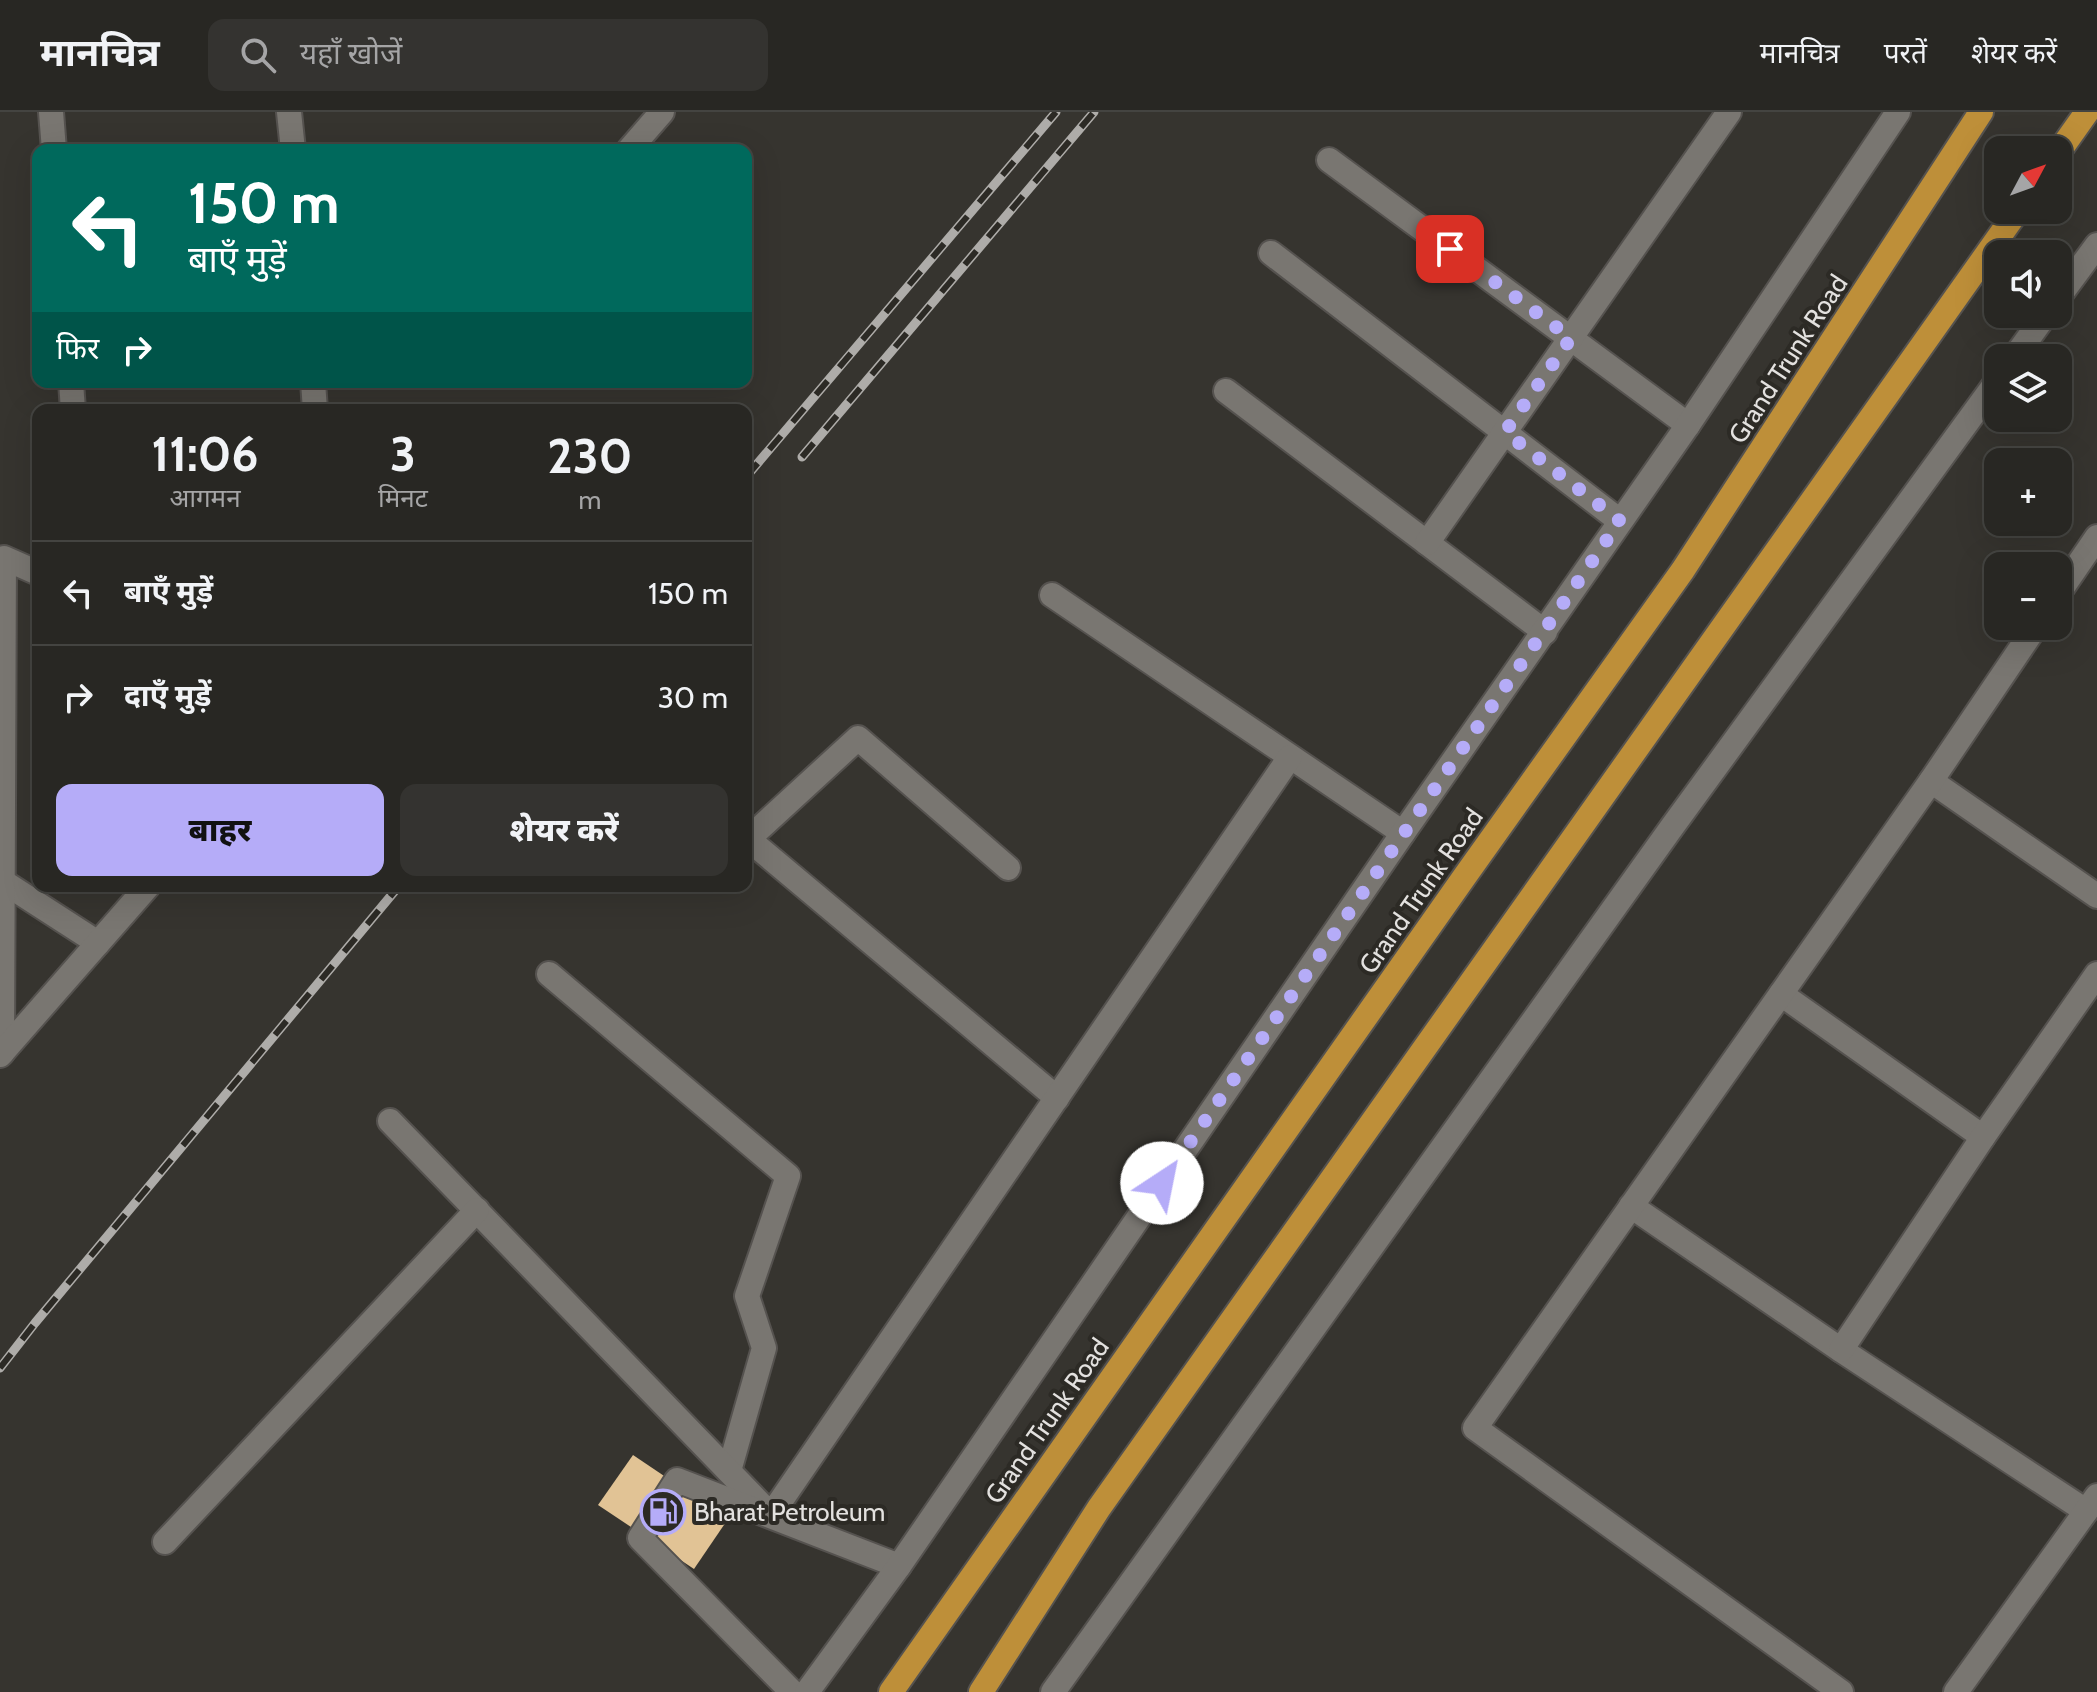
<!DOCTYPE html>
<html lang="hi">
<head>
<meta charset="utf-8">
<style>
	body { margin:0; font-family:Cabin,"Noto Sans Devanagari",sans-serif; background:#343330; color:#f1f3f6; height:100vh; display:flex; flex-direction:column; font-size:30px; white-space:nowrap }
	* { box-sizing:border-box; margin:0 }
	p { font-size:26px; color:#a5a5a6 }
	.icon { flex:none; width:44px; height:44px; fill:none; stroke:currentColor; stroke-width:2; stroke-linecap:round; stroke-linejoin:round }
	.map { position:relative; flex:1; overflow:hidden }
	.panel { position:absolute; left:32px; top:292px; width:720px; height:488px; display:flex; flex-direction:column; background:#282723; border-radius:16px; box-shadow:0 8px 32px #0002,0 0 0 2px #444441 }
	.panel>* { flex:none }
	.hud { position:absolute; left:32px; top:32px; width:720px; height:244px; border-radius:16px; box-shadow:0 8px 32px #0002,0 0 0 2px #444441; background:#00695c; color:#fff; overflow:hidden }
	.needle { width:52px; rotate:49deg }
	.tools { position:absolute; left:1984px; top:24px; display:grid; gap:16px }
	.tools a { display:grid; place-items:center; width:88px; height:88px; border-radius:16px; background:#282723; box-shadow:0 8px 32px #0002,0 0 0 2px #444441; font-size:40px }
	.pin { position:absolute; display:grid; place-items:center; width:68px; height:68px; color:#fff; margin:-34px; border-radius:16px; box-shadow:0 4px 12px #0006 }
	.me { position:absolute; width:88px; margin:-44px; rotate:34deg; stroke-linejoin:round; filter:drop-shadow(0 0 6px #0008) }
	.turn { display:flex; align-items:center; gap:28px; height:168px; padding:0 24px; font-size:36px }
	.turn .icon { width:104px; height:104px; stroke-width:2.5 }
	.turn b { display:block; font-size:56px; line-height:68px }
	.then { display:flex; align-items:center; height:76px; padding:0 24px; background:#0003; gap:16px; font-size:30px }
	.eta { display:flex; justify-content:space-evenly; align-items:center; height:136px; text-align:center }
	.eta b { font-size:48px; font-weight:800; line-height:56px }
	.action { display:flex; gap:16px; margin-top:auto; padding:16px 24px }
	.action a { flex:1; height:92px; border-radius:16px; background:#b5acf8; color:#111; font-size:32px; font-weight:800; line-height:92px; text-align:center }
	.action a+a { background:#343330; color:#f1f3f6 }
	ul { padding:0; list-style:none }
	li { display:flex; align-items:center; gap:24px; height:104px; padding:0 24px; border-top:2px solid #444441 }
	li div { flex:1 }
	li b { display:block; font-size:30px }
	li em { font-style:normal }
	header { display:flex; align-items:center; gap:48px; box-sizing:border-box; height:112px; padding:0 40px; background:#282723; border-bottom:2px solid #444441 }
	header strong { font-size:38px }
	nav { display:flex; gap:44px; margin-inline-start:auto; font-size:28px }
	.search { width:560px; height:72px; background:#343330; display:flex; align-items:center; gap:20px; box-sizing:border-box; padding:0 28px; border-radius:16px; color:#a5a5a6; font-size:30px }
	.map>svg:first-child { display:block }
	.building { fill:#e1c395 }
	.lines { fill:none; stroke-linecap:round; stroke-linejoin:round }
	.minor-casing { stroke:#55524f; stroke-width:28 }
	.highway-casing { stroke:#55524f; stroke-width:28 }
	.minor { stroke:#797671; stroke-width:24 }
	.highway { stroke:#be8f39; stroke-width:24 }
	.rail-casing { stroke:#aeaca9; stroke-width:9 }
	.rail { stroke:#2c2a25; stroke-width:6; stroke-dasharray:18; stroke-linecap:butt }
	.route { stroke:#b5acf8; stroke-width:14; stroke-dasharray:0 25.2 }
	.labels { text-anchor:middle; dominant-baseline:central; stroke-width:8; stroke-linejoin:round; paint-order:stroke }
	.street-label { font-size:26px; fill:#e3e1df; stroke:#2c2a25 }
	.poi-label { font-size:26px; fill:#e3e1df; stroke:#2c2a25; text-anchor:start }
</style>
</head>
<body>
<header>
<strong>मानचित्र</strong>
<div class="search"><svg class="icon" aria-label="search" viewBox="0 0 24 24"><circle cx="10" cy="10" r="6"/><path d="M15 15l6 6"/></svg>यहाँ खोजें</div>
<nav><a>मानचित्र</a><a>परतें</a><a>शेयर करें</a></nav>
</header>
<div class="map">
<svg width="2097" height="1580" viewBox="0 0 2097 1580">
	<rect width="100%" height="100%" fill="#36342f"/>
	<path class="building" d="M633,1343L728,1407L694,1457L598,1393Z"/>
	<g class="lines">
		<g class="minor-casing">
			<g id="minor">
				<path d="M51,0L54,38"/>
				<path d="M289,0L293,38"/>
				<path d="M629,38L662,0"/>
				<path d="M1329,48L1688,313"/>
				<path d="M1271,141L1620,409"/>
				<path d="M2058,186L2097,133"/>
				<path d="M2014,246L2046,202"/>
				<path d="M71,270L73,298"/>
				<path d="M313,270L315,298"/>
				<path d="M1226,279L1545,520"/>
				<path d="M1427,431L1729,0"/>
				<path d="M2058,482L2097,425"/>
				<path d="M1052,483L1403,721"/>
				<path d="M1931,669L2097,784"/>
				<path d="M1008,756L858,626L748,727L1057,986"/>
				<path d="M2,769L98,831"/>
				<path d="M549,862L788,1064L747,1184L764,1236L729,1359"/>
				<path d="M1781,882L1983,1025"/>
				<path d="M2,941L4,446L38,461"/>
				<path d="M0,943L148,774"/>
				<path d="M390,1009L771,1403L1290,645"/>
				<path d="M1631,1094L1841,1238L2086,1399"/>
				<path d="M1841,1238L1983,1025L2097,862"/>
				<path d="M165,1430L477,1098"/>
				<path d="M792,1580L640,1426L677,1368L899,1454"/>
				<path d="M807,1580L899,1454L1403,721L1688,313L1898,0"/>
				<path d="M1053,1580L1672,715L1998,268"/>
				<path d="M1841,1580L1475,1316L1931,669L2036,514"/>
				<path d="M1956,1580L2097,1384"/>
			</g>
		</g>
		<g class="highway-casing">
			<g id="highway">
				<path d="M2058,41L2087,0"/>
				<path d="M891,1580L1465,764L1683,458L1981,0"/>
				<path d="M981,1580L1099,1396L2018,98"/>
			</g>
		</g>
		<use href="#minor" class="minor"/>
		<use href="#highway" class="highway"/>
		<g class="rail-casing">
			<g id="rail">
				<path d="M802,345L1094,0"/>
				<path d="M746,365L1056,0"/>
				<path d="M0,1256L35,1211L399,774"/>
			</g>
		</g>
		<use href="#rail" class="rail"/>
	</g>
	<g class="lines">
		<path class="route" d="M1162,1071L1620,409L1505,320L1571,226L1450,137"/>
	</g>
	<defs>
		<g id="fuel-ring" transform="scale(2.3)"><circle r="9.5" fill="#2c2a25" stroke="#b5acf8" stroke-width="1.5"/><path d="M-5.5-6h7V0h2V4h1.3V-2.5L3-4.5l.8-.8L6-3V5H2.5V1h-1V6h-7ZM-4.2-4.7v3.2H.2V-4.7Z" fill="#b5acf8"/></g>
	</defs>
	<g fill-rule="evenodd">
		<use href="#fuel-ring" x="663" y="1400"/>
	</g>
	<g class="labels">
		<g class="street-label">
			<text transform="translate(1788 247) rotate(-57)">Grand Trunk Road</text>
			<text transform="translate(1421 779) rotate(-55)">Grand Trunk Road</text>
			<text transform="translate(1047 1309) rotate(-55)">Grand Trunk Road</text>
		</g>
		<g class="poi-label">
			<text x="694" y="1400">Bharat Petroleum</text>
		</g>
	</g>
</svg>
<div class="tools">
<a><svg class="needle" viewBox="-14 -14 28 28"><path d="M0-13l5 13h-10z" fill="#e53935"/><path d="M0 13l5-13h-10z" fill="#a5a5a6"/></svg></a>
<a><svg class="icon" aria-label="sound" viewBox="0 0 24 24"><path d="M4 9h4l5-4v14l-5-4H4zM17 9q2 3 0 6"/></svg></a>
<a><svg class="icon" aria-label="layers" viewBox="0 0 24 24"><path d="M12 4l9 5-9 5-9-5zM3 14l9 5 9-5"/></svg></a>
<a>+</a>
<a>−</a>
</div>
<div class="pin" style="left:1450px;top:137px;background:#d93025"><svg class="icon" aria-label="arrive" viewBox="0 0 24 24"><path d="M6 21V4h12l-3 4 3 4H6"/></svg></div>
<svg class="me" style="left:1162px;top:1071px" viewBox="-20 -20 40 40"><circle r="19" fill="#fff"/><path d="M0-13L10 11 0 6-10 11z" fill="#b5acf8"/></svg>
<div class="hud">
<div class="turn"><svg class="icon" aria-label="left" viewBox="0 0 24 24"><path d="M17 20v-9H6M10 6l-5 5 5 5"/></svg><div><b>150 m</b>बाएँ मुड़ें</div></div>
<div class="then">फिर<svg class="icon" aria-label="right" viewBox="0 0 24 24"><path d="M7 20v-9h11M14 6l5 5-5 5"/></svg></div>
</div>
<section class="panel">
<div class="eta">
<div><b>11:06</b><p>आगमन</p></div>
<div><b>3</b><p>मिनट</p></div>
<div><b>230</b><p>m</p></div>
</div>
<ul>
<li><svg class="icon" aria-label="left" viewBox="0 0 24 24"><path d="M17 20v-9H6M10 6l-5 5 5 5"/></svg><div><b>बाएँ मुड़ें</b></div><em>150 m</em></li>
<li><svg class="icon" aria-label="right" viewBox="0 0 24 24"><path d="M7 20v-9h11M14 6l5 5-5 5"/></svg><div><b>दाएँ मुड़ें</b></div><em>30 m</em></li>
</ul>
<div class="action"><a>बाहर</a><a>शेयर करें</a></div>
</section>
</div>
</body>
</html>
